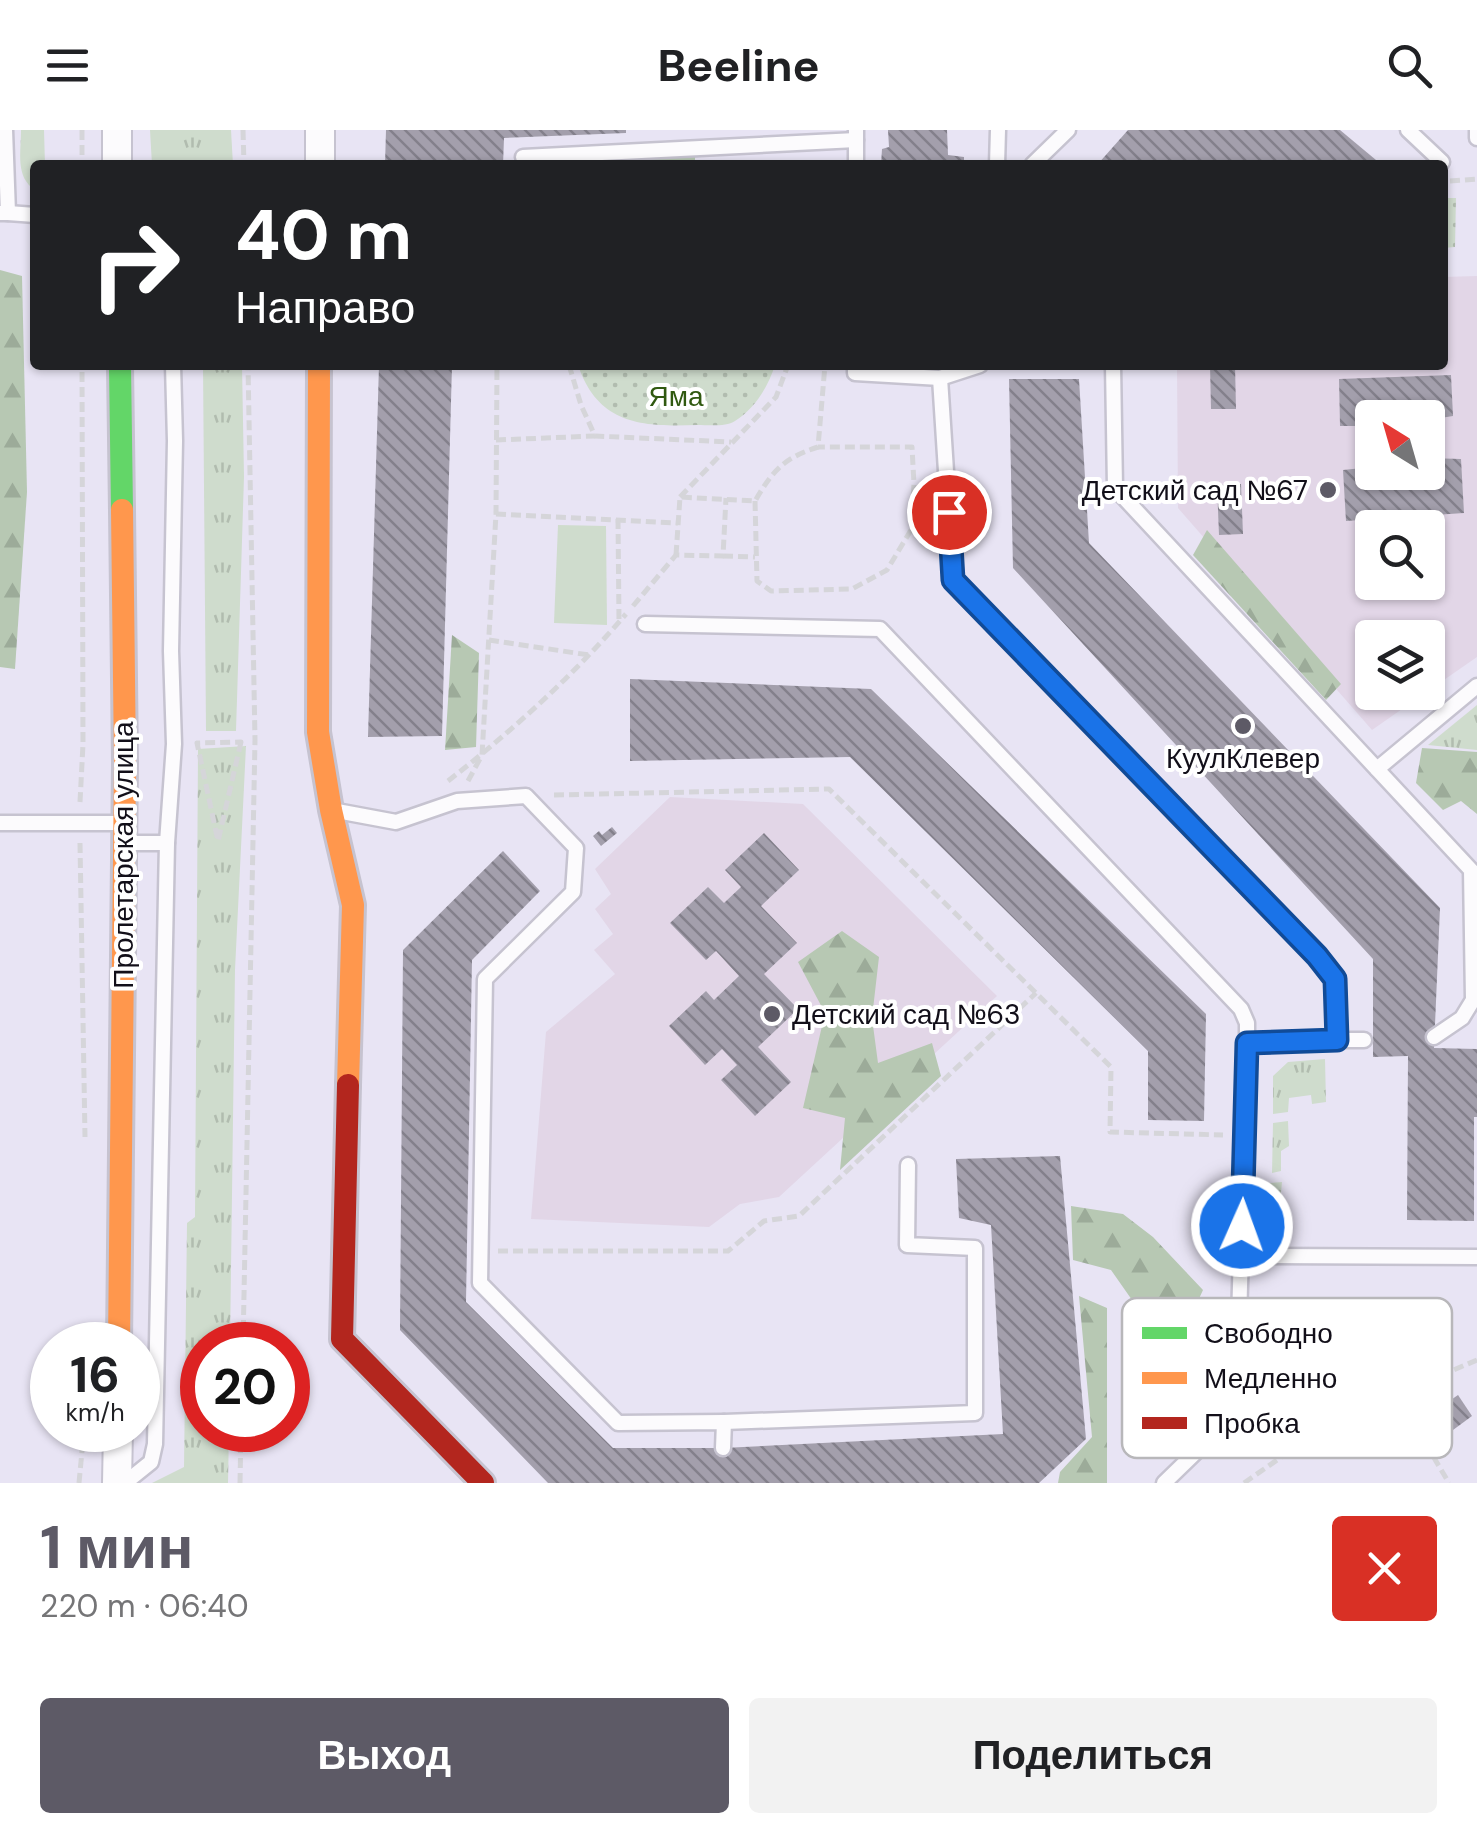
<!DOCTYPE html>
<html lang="ru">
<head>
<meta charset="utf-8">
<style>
	body { margin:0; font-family:"DM Sans",sans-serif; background:#f2f2f2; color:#202124; height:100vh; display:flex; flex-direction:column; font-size:38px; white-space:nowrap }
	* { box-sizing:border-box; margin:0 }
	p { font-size:32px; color:#757577 }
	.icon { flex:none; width:55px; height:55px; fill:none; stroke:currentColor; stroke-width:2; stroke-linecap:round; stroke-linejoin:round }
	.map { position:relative; height:1353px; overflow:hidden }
	.side { display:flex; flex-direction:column; background:#fff; flex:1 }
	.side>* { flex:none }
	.top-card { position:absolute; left:30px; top:30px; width:1418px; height:210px; border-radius:10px; box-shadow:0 2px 8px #0004; background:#202124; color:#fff; overflow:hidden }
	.needle { width:65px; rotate:323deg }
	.tools { position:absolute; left:1355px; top:270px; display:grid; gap:20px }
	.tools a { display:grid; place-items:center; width:90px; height:90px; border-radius:10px; background:#fff; box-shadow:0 2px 8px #0004; font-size:50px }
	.speed { position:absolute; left:30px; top:1192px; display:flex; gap:20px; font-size:50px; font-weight:700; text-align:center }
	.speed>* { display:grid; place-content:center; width:130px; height:130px; border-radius:50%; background:#fff; box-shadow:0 2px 8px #0004; line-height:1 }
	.speed small { font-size:25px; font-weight:400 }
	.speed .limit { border:15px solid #d22; background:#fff; color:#111 }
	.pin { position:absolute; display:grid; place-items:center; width:85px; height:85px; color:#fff; margin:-42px; border:5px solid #fff; border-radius:50%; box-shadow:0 2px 10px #0007 }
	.me { position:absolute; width:110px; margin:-55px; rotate:2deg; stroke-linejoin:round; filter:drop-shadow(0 0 8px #0008) }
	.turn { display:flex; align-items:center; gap:35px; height:210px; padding:0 40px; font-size:45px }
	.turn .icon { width:130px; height:130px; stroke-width:2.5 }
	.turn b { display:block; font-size:70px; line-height:85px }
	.round { display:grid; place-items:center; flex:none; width:105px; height:105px; border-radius:10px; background:#f2f2f2 }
	.overview { display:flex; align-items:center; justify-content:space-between; height:170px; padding:0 40px }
	h1 { font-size:60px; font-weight:700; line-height:75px; color:#5d5a66 }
	.primary-button { display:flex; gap:20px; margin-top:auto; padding:20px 40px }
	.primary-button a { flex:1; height:115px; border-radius:10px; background:#5d5a66; color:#fff; font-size:40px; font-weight:700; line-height:115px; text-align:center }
	.primary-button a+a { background:#f2f2f2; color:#202124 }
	header { display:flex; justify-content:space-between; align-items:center; height:130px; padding:0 40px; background:#fff; font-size:45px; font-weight:700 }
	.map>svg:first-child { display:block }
	.education { fill:#e2d6e7; fill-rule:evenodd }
	.grass { fill:url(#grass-tufts) }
	.forest { fill:url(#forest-firs) }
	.park { fill:url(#park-dots) }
	.pitch { fill:#cfdccd }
	.building { fill:url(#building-back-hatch) }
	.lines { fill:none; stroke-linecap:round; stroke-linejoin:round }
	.lane-casing { stroke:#c6c3d0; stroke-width:19 }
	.street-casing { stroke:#c6c3d0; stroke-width:32 }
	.fast-casing { stroke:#c6c3d0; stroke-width:28 }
	.slow-casing { stroke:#c6c3d0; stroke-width:28 }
	.jam-casing { stroke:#c6c3d0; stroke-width:28 }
	.path { stroke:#d5d5d9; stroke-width:5; stroke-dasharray:10 5; stroke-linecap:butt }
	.lane { stroke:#fcfbfd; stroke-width:14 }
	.street { stroke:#fcfbfd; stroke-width:28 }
	.fast { stroke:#63d668; stroke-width:22 }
	.slow { stroke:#ff974d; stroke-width:22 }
	.jam { stroke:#b3261e; stroke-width:22 }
	.route-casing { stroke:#114b97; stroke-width:25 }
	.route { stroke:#1a73e8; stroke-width:18 }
	.poi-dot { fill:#5d5a66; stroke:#fff; stroke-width:4 }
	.labels { text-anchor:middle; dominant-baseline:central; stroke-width:8; stroke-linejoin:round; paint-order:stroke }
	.park-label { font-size:28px; fill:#305910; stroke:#fff }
	.poi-label { font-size:28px; fill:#120f19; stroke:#fff; text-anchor:end }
	.street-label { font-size:28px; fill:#120f19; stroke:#fff }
	.key { fill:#fff; stroke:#b8b7ba; stroke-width:2.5 }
	.key-label { font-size:28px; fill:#120f19 }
</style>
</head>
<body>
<header><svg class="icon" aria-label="menu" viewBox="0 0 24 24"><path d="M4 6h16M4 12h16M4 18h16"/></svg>Beeline<svg class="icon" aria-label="search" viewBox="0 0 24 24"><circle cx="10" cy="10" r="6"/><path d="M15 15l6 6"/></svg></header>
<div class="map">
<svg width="1477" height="1353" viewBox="0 0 1477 1353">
	<defs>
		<pattern id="grass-tufts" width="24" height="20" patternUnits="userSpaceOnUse" patternTransform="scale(2.5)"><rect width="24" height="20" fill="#cfdccd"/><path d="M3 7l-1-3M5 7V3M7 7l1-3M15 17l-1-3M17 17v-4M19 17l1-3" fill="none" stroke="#b1bcaf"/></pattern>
		<pattern id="forest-firs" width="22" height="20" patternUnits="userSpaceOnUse" patternTransform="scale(2.5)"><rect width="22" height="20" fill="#b7c8b3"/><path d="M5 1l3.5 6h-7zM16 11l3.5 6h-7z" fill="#9cab99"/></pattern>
		<pattern id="park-dots" width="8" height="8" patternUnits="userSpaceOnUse" patternTransform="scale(2.5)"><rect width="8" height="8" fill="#cfdccd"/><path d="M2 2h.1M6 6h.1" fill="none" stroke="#b1bcaf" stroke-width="1.8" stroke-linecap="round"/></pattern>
		<pattern id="building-back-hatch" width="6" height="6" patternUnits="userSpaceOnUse" patternTransform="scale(2.5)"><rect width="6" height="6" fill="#a39fac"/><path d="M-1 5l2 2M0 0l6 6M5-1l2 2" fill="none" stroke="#83808b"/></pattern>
	</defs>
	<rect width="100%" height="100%" fill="#e8e4f4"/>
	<g class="education">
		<path d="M1477,146V527L1428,561V508H1372V562L1425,563L1372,600L1178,378L1177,235H1442L1443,147ZM1372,288H1428V342H1372ZM1372,398H1428V452H1372Z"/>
		<path d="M670,667L803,674L997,866L779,1067L740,1074L709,1097L531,1089L546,902L615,844L594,820L613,804L595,779L611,764L595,739Z"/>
	</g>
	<g class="grass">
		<path d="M21,0H44L45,35H35V60C15,47 21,23 21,0Z"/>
		<path d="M150,0H231L233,35H152Z"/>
		<path d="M203,235H242L244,347L236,601H206Z"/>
		<path d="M1477,575V620L1428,615Z"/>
		<path d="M246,616L235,840L230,1215H202V1300H229L228,1353H152L184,1337L187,1093L195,1087L198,619Z"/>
		<path d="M1325,929L1326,972L1312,974L1311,965L1289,968L1288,982L1273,984V946L1288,932Z"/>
		<path d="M1288,991L1289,1016L1281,1021V1041L1272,1043L1273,993Z"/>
		<path d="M1282,1052L1280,1073L1288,1075L1286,1107L1270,1113V1053Z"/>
	</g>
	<g class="forest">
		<path d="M695,23V35H603V32Z"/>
		<path d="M0,140L22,146L27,362L15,539L0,537Z"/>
		<path d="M1207,400L1341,554L1326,570L1193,425Z"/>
		<path d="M452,505L479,523L476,617L445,620Z"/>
		<path d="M1422,618L1477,622V684L1461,671L1443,680L1416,653Z"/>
		<path d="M842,801L879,827L872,888L878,933L932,913L941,946L840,1040L845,988L803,978L825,883L798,832Z"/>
		<path d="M1071,1076L1123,1084L1153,1107L1203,1160L1191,1186L1139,1180L1111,1140L1073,1130Z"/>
		<path d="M1079,1166L1107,1178V1353H1058L1060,1342L1092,1307Z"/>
	</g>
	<g class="park">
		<path d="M1443,68H1456L1455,117L1443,118Z"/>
		<path d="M578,235H775C768,257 755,278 735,291C726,297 709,295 697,295C643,297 598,295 578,235Z"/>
	</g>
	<path class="pitch" d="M558,395L606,396L607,495L554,493Z"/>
	<g class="building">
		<path d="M386,0H626V3L504,8L503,35H385Z"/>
		<path d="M888,0H947L948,25L964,27V35H881L882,19L889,17Z"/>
		<path d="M1128,0H1340L1382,35H1097Z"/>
		<path d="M379,235H452L442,606L368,607Z"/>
		<path d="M1210,235H1235L1236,279H1211Z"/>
		<path d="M1451,245L1453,286L1428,290V288H1372V296H1340L1339,249Z"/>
		<path d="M1009,249H1079L1089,413L1440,778L1434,918L1477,919V987H1474V1091L1407,1090L1408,926L1373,927V829L1013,438Z"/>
		<path d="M1428,328L1461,329L1464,383L1346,391L1343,340L1372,337V342H1428Z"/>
		<path d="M1241,354L1243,404L1219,405L1217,355Z"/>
		<path d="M1372,507V535H1362L1360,508Z"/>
		<path d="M630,549L871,559L1206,884L1204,991L1148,990V921L850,627L630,631Z"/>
		<path d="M612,697L617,703L601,716L593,706L599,701L602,705Z"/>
		<path d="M764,703L799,740L761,776L797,813L764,844L798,879L758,917L791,952L755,986L721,950L737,935L722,919L705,935L669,896L706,861L714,870L739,846L716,821L706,830L670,793L708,757L724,773L741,757L725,740Z"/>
		<path d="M503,721L540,761L472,830L466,1172L613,1318H723L1003,1304L991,1095L959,1088L956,1029L1060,1026L1086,1309L1039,1353H548L400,1200L403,820Z"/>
		<path d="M1458,1265L1472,1286L1434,1314L1419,1292Z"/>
	</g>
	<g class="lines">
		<g class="lane-casing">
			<g id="lane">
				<path d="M1408,0L1442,32"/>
				<path d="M1477,0V8"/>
				<path d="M523,27L856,10"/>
				<path d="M856,35V0"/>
				<path d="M997,35L998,0"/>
				<path d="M1032,35L1068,0"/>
				<path d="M0,83H8L5,0"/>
				<path d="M8,83L35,85"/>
				<path d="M855,235V243L940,248L980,235"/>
				<path d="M1113,235L1115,358L1471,740L1473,870L1462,888L1434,907"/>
				<path d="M940,248L953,450L1317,826L1335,849L1337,910L1247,913"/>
				<path d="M645,494L880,499L1241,879L1247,893V913L1237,1260L1229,1290L1164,1353"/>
				<path d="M1377,639L1477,556"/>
				<path d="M337,681L396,692L457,671L526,666L576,718L573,762L485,849L480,1153L618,1293L724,1292L723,1318"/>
				<path d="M0,693H119"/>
				<path d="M125,713H167"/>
				<path d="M1337,910H1364"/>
				<path d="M1241,1126L1477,1127"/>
				<path d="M47,1243L52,1244"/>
				<path d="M724,1292L975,1283V1118L907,1115L908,1035"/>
				<path d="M125,1353L151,1332L155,1314L167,713L174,614L171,521L175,311L173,235"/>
			</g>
		</g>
		<g class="street-casing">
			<g id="street">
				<path d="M117,0V35"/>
				<path d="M320,35V0"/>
				<path d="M117,1353L118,1300"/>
			</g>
		</g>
		<g class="fast-casing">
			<path id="fast" d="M120,235L122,380"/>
		</g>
		<g class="slow-casing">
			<g id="slow">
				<path d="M319,235L318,602L331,680L353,775L348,955"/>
				<path d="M119,1215L125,633L122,380"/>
			</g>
		</g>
		<g class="jam-casing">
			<path id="jam" d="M348,955L342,1209L483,1353"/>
		</g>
		<g class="path">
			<path d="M82,0V35"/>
			<path d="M243,0L244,35"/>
			<path d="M1450,51L1477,49"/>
			<path d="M569,235L581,275L595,306L731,312"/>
			<path d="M747,238L750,235"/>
			<path d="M496,310L595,306"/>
			<path d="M680,367L776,267L788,235"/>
			<path d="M755,371L757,451L771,461L852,459L887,440L911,400L914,354L912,317H818"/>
			<path d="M496,384L678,393"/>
			<path d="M618,389L619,491"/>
			<path d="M676,425L680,367L755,371C773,340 784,328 818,317L825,235"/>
			<path d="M723,426L755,427"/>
			<path d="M633,476L676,425L723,426L726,368"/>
			<path d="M489,510L589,525"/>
			<path d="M241,612L218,711L197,613Z"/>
			<path d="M448,651C512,601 573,546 626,484"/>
			<path d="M468,651L482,625L496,384L497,235"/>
			<path d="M554,665L829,659L1111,937L1110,1002L1223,1005"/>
			<path d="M80,672L83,614L82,235"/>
			<path d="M80,713L85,1007"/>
			<path d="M498,1121H728L764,1091L799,1086L1036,863"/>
			<path d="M1260,1197L1396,1264L1449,1353"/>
			<path d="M243,1215L255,610L248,235"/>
			<path d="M79,1353L84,1300"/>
			<path d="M240,1353L241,1300"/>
			<path d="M1244,1353L1333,1291L1477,1230"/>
		</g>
		<use href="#lane" class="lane"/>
		<use href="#street" class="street"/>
		<use href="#fast" class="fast"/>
		<use href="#slow" class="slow"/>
		<use href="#jam" class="jam"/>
	</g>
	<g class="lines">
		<g class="route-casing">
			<path id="route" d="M949,382L953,450L1317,826L1335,849L1337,910L1247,913L1242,1096"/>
		</g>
		<use href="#route" class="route"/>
	</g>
	<g class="poi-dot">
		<circle cx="1328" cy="360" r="10"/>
		<circle cx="1243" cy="596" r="10"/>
		<circle cx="772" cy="884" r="10"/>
	</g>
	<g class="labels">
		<g class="park-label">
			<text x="676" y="266">Яма</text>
		</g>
		<g class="poi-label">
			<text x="1308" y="360">Детский сад №67</text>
			<text x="1243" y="628" text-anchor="middle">КуулКлевер</text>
			<text x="792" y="884" text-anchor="start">Детский сад №63</text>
		</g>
		<g class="street-label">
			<text transform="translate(123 725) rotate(-90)">Пролетарская улица</text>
		</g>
	</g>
	<rect x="1122" y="1168" width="330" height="160" rx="15" class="key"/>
	<rect x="1142" y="1197" width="45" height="12" fill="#63d668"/>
	<rect x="1142" y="1242" width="45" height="12" fill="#ff974d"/>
	<rect x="1142" y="1287" width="45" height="12" fill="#b3261e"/>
	<g class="key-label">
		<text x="1204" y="1213">Свободно</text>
		<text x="1204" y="1258">Медленно</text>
		<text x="1204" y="1303">Пробка</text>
	</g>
</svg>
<div class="tools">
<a><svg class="needle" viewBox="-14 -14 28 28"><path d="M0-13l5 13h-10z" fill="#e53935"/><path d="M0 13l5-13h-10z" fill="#757577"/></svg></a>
<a><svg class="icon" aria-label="search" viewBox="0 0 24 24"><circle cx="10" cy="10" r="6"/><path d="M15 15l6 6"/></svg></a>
<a><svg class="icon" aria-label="layers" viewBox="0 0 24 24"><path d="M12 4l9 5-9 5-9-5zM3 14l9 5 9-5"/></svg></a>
</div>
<div class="speed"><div>16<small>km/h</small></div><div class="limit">20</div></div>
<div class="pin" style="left:949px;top:382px;background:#d93025"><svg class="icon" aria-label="arrive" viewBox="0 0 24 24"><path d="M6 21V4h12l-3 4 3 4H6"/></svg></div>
<svg class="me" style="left:1242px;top:1096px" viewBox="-20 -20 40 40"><circle r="17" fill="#1a73e8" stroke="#fff" stroke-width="3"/><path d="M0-11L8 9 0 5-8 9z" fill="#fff"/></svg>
<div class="top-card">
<div class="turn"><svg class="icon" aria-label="right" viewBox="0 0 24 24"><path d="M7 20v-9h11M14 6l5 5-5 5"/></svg><div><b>40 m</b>Направо</div></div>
</div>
</div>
<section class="side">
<div class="overview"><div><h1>1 мин</h1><p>220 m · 06:40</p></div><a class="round" style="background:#d93025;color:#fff"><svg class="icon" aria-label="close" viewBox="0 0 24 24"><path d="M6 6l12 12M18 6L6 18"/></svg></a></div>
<div class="primary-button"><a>Выход</a><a>Поделиться</a></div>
</section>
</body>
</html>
